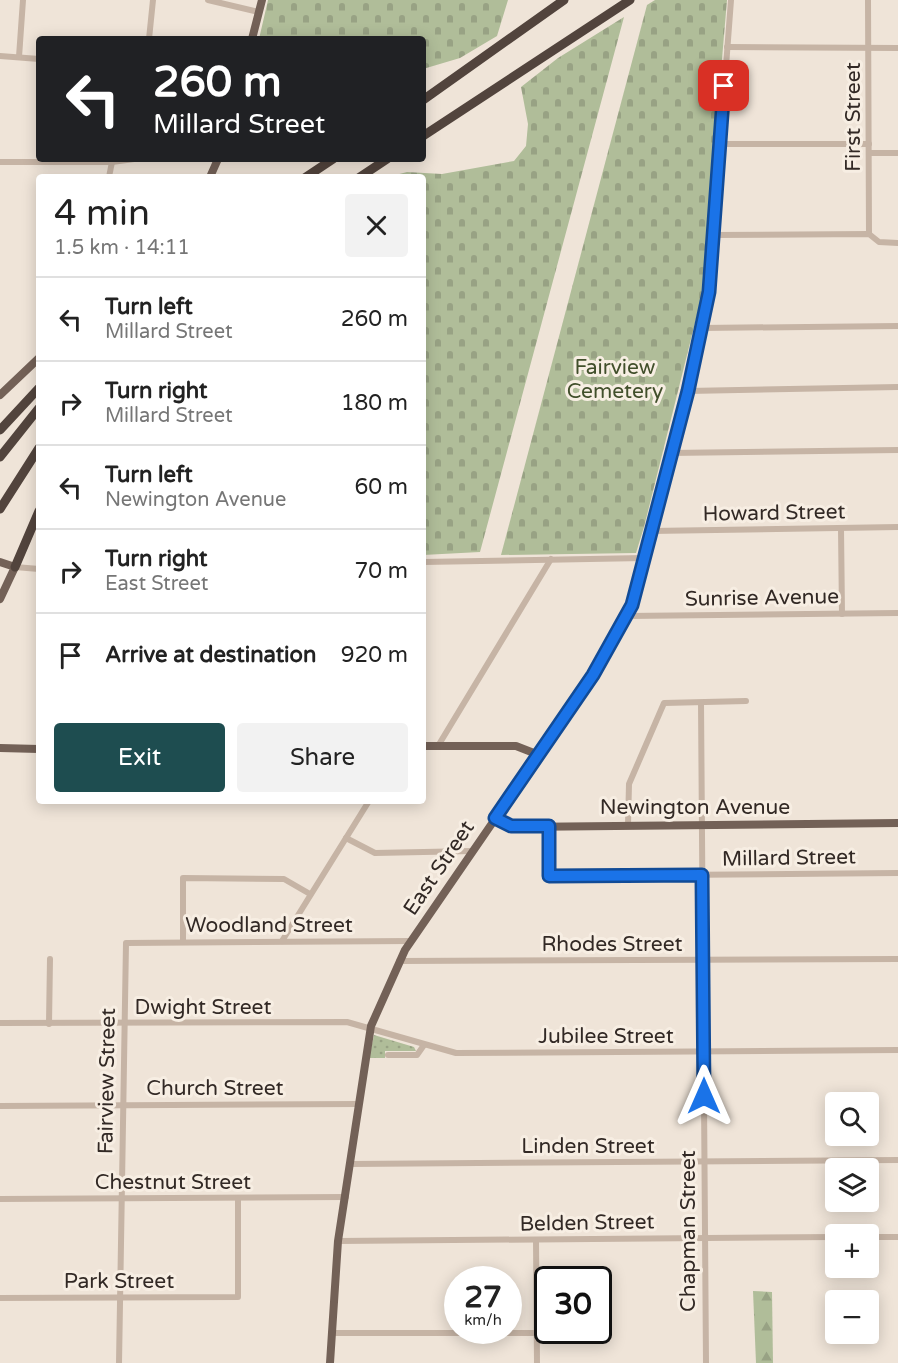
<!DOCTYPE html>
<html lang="en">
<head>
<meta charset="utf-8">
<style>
	body { margin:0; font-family:"Varela Round",sans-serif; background:#f2f2f2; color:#222; height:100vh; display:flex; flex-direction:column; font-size:22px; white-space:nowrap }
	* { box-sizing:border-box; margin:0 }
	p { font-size:20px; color:#767676 }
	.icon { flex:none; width:33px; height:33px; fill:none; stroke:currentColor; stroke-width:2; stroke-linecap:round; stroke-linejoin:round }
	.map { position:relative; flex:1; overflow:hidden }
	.panel { position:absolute; left:36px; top:174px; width:390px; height:630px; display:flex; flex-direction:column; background:#fff; border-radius:6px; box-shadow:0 3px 15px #0003 }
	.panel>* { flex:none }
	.hud { position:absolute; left:36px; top:36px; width:390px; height:126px; border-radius:6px; box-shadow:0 3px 15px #0003; background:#202124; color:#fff; overflow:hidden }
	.buttons { position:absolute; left:825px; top:1092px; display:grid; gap:12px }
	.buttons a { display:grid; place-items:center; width:54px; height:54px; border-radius:6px; background:#fff; box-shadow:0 3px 15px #0003; font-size:30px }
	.speed { position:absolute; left:444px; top:1266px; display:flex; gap:12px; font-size:30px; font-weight:700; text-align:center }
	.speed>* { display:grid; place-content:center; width:78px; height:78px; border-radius:50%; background:#fff; box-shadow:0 3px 15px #0003; line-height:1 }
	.speed small { font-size:15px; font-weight:400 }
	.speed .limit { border:3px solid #111; border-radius:9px; background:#fff; color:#111 }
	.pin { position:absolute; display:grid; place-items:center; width:51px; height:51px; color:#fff; margin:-26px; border-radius:12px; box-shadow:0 3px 9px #0006 }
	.me { position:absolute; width:66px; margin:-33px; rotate:0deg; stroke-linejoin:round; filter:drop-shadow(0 0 4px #0008) }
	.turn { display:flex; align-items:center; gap:21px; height:126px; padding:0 18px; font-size:27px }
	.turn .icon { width:78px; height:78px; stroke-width:2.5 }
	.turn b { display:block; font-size:42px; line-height:51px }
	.round { display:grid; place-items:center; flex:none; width:63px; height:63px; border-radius:6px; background:#f2f2f2 }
	.head { display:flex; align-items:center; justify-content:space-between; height:102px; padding:0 18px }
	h1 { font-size:36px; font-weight:600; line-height:45px }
	.cta { display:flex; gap:12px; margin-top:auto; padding:12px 18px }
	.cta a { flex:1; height:69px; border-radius:6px; background:#1e4d50; color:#fff; font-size:24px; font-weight:600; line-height:69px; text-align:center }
	.cta a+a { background:#f2f2f2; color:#222 }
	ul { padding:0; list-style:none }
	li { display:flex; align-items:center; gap:18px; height:84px; padding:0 18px; border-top:2px solid #e0e0e0 }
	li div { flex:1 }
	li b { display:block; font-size:22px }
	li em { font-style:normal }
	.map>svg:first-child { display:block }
	.grass { fill:url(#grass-dots) }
	.forest { fill:url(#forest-firs) }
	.cemetery { fill:url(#cemetery-stones) }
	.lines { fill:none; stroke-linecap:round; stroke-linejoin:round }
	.minor { stroke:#c6b4a5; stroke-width:6 }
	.major { stroke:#736157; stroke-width:8 }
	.highway { stroke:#52443d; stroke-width:9 }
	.route-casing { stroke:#114b97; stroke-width:15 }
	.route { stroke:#1a73e8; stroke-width:10 }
	.labels { text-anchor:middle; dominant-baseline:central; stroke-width:6; stroke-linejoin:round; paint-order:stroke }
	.street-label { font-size:21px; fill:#322925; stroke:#f7eee3 }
	.park-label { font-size:21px; fill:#414f2b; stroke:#f7eee3 }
</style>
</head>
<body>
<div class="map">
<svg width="898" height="1363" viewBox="0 0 898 1363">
	<defs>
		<pattern id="grass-dots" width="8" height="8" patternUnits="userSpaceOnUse" patternTransform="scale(1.5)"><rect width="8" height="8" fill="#b0bd99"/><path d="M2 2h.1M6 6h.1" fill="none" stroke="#98a284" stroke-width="1.8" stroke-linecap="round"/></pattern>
		<pattern id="forest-firs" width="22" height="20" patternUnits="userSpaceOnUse" patternTransform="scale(1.5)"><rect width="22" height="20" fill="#b0bd99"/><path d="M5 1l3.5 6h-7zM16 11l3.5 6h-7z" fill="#98a284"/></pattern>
		<pattern id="cemetery-stones" width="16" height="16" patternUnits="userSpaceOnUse" patternTransform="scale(1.5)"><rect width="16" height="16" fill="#b0bd99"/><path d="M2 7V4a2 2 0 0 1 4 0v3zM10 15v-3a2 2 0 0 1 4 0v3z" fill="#98a284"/></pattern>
	</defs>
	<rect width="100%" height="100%" fill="#efe4d8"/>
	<path class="grass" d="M374,1035L414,1047L416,1051H385V1058H369Z"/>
	<path class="forest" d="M753,1291L772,1292L773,1363H756Z"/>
	<g class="cemetery">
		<path d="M268,0H508L497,36L460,58L423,69V39H259Z"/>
		<path d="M655,0H727L702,295L644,527L636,553L501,555L647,5Z"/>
		<path d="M624,17L480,552L423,555V177H388L407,172L442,174L514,161L526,146L528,124L521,87L558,58Z"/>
	</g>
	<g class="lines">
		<g class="minor">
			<path d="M208,0L259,12"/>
			<path d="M868,0L869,234"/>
			<path d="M149,39L153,0"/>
			<path d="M727,47L898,48"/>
			<path d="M0,56L39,59"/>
			<path d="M19,57L23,0"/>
			<path d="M719,144H869"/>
			<path d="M869,153H898"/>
			<path d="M0,162H112L134,159"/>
			<path d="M109,177L112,162"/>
			<path d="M713,235L869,234L879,242L898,243"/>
			<path d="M702,328L898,326"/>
			<path d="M688,391L898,387"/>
			<path d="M670,453L898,450"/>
			<path d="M841,529L842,614"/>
			<path d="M651,531L898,527"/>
			<path d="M423,562L644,558"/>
			<path d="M15,567L39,569"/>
			<path d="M627,616L898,613"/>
			<path d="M701,703L706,1363"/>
			<path d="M438,746L551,559"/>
			<path d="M539,755L597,669L629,612L688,391L709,292L731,0"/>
			<path d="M628,825L629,784L664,703L746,701"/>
			<path d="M549,826V876L898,873"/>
			<path d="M346,838L375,853L472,851"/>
			<path d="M282,941L369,801"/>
			<path d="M183,942V878L284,879L310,894"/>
			<path d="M399,961L898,959"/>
			<path d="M0,1023L347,1022L456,1053L898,1050"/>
			<path d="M49,1024L50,959"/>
			<path d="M388,1055H417L424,1045"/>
			<path d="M0,1106L359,1104"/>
			<path d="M351,1164L898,1160"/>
			<path d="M0,1199L346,1197"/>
			<path d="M868,1237H898"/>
			<path d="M536,1240L537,1363"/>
			<path d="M338,1241L836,1237"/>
			<path d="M0,1298L238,1297V1198"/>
			<path d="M331,1333H537"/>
			<path d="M119,1363L126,943L411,941"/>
		</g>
		<g class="major">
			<path d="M252,39L262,0"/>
			<path d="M210,177L218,159"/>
			<path d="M0,395L39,358"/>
			<path d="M0,562L15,567L0,599"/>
			<path d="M0,748L39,749"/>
			<path d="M496,818L503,823L517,827L898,823"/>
			<path d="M330,1363L338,1241L371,1026L405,950L539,755L516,746H423"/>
		</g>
		<g class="highway">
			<path d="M423,100L564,0"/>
			<path d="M423,136L630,0"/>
			<path d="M306,177L333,159"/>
			<path d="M360,177L387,159"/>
			<path d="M0,430L39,388"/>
			<path d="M0,457L39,408"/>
			<path d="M0,509L39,448"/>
			<path d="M15,567L39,511"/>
		</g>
	</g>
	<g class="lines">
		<g class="route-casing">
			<path id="route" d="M704,1096L702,875L549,876V826H511L495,818L593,675L632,605L688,391L709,292L724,86"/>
		</g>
		<use href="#route" class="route"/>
	</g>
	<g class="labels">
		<g class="street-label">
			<text transform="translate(853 117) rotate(-90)">First Street</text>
			<text transform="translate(774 513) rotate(-1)">Howard Street</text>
			<text transform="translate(762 598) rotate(-1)">Sunrise Avenue</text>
			<text x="695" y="807">Newington Avenue</text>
			<text transform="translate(789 858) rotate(-1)">Millard Street</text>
			<text transform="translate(439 868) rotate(-56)">East Street</text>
			<text x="269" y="925">Woodland Street</text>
			<text x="612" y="944">Rhodes Street</text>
			<text x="203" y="1007">Dwight Street</text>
			<text x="606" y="1036">Jubilee Street</text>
			<text transform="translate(107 1081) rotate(-89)">Fairview Street</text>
			<text x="215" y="1088">Church Street</text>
			<text x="588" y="1146">Linden Street</text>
			<text x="173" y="1182">Chestnut Street</text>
			<text transform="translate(587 1223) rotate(-1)">Belden Street</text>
			<text transform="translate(688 1231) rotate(-90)">Chapman Street</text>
			<text x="119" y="1281">Park Street</text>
		</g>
		<g class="park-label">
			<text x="615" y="367">Fairview<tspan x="615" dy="24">Cemetery</tspan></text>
		</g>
	</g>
</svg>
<div class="buttons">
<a><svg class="icon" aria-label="search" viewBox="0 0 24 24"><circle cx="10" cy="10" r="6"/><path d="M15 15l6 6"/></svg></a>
<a><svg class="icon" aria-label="layers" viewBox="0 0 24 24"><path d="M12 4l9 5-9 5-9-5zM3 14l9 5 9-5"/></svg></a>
<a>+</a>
<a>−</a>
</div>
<div class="speed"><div>27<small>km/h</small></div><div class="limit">30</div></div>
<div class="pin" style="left:724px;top:86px;background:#d93025"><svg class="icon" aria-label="arrive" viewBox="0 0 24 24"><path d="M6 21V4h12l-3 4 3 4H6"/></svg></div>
<svg class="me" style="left:704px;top:1096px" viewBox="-20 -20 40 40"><path d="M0-17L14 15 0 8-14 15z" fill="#1a73e8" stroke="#fff" stroke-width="4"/></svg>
<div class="hud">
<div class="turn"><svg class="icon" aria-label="left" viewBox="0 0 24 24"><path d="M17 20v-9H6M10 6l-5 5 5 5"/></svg><div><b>260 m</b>Millard Street</div></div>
</div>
<section class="panel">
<div class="head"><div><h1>4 min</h1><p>1.5 km · 14:11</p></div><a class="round"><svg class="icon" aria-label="close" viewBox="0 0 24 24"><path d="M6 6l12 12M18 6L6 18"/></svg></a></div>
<ul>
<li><svg class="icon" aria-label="left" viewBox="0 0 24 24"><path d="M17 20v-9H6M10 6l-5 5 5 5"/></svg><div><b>Turn left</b><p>Millard Street</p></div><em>260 m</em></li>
<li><svg class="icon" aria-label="right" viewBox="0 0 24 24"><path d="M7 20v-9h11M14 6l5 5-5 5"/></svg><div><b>Turn right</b><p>Millard Street</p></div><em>180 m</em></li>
<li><svg class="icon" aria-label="left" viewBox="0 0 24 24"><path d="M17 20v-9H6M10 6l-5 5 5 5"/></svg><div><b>Turn left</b><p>Newington Avenue</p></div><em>60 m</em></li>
<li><svg class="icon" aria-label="right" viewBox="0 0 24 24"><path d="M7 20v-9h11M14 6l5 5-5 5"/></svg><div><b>Turn right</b><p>East Street</p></div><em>70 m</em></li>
<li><svg class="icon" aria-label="arrive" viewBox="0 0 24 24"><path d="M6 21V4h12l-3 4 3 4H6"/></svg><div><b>Arrive at destination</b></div><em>920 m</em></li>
</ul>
<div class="cta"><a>Exit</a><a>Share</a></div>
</section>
</div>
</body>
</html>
